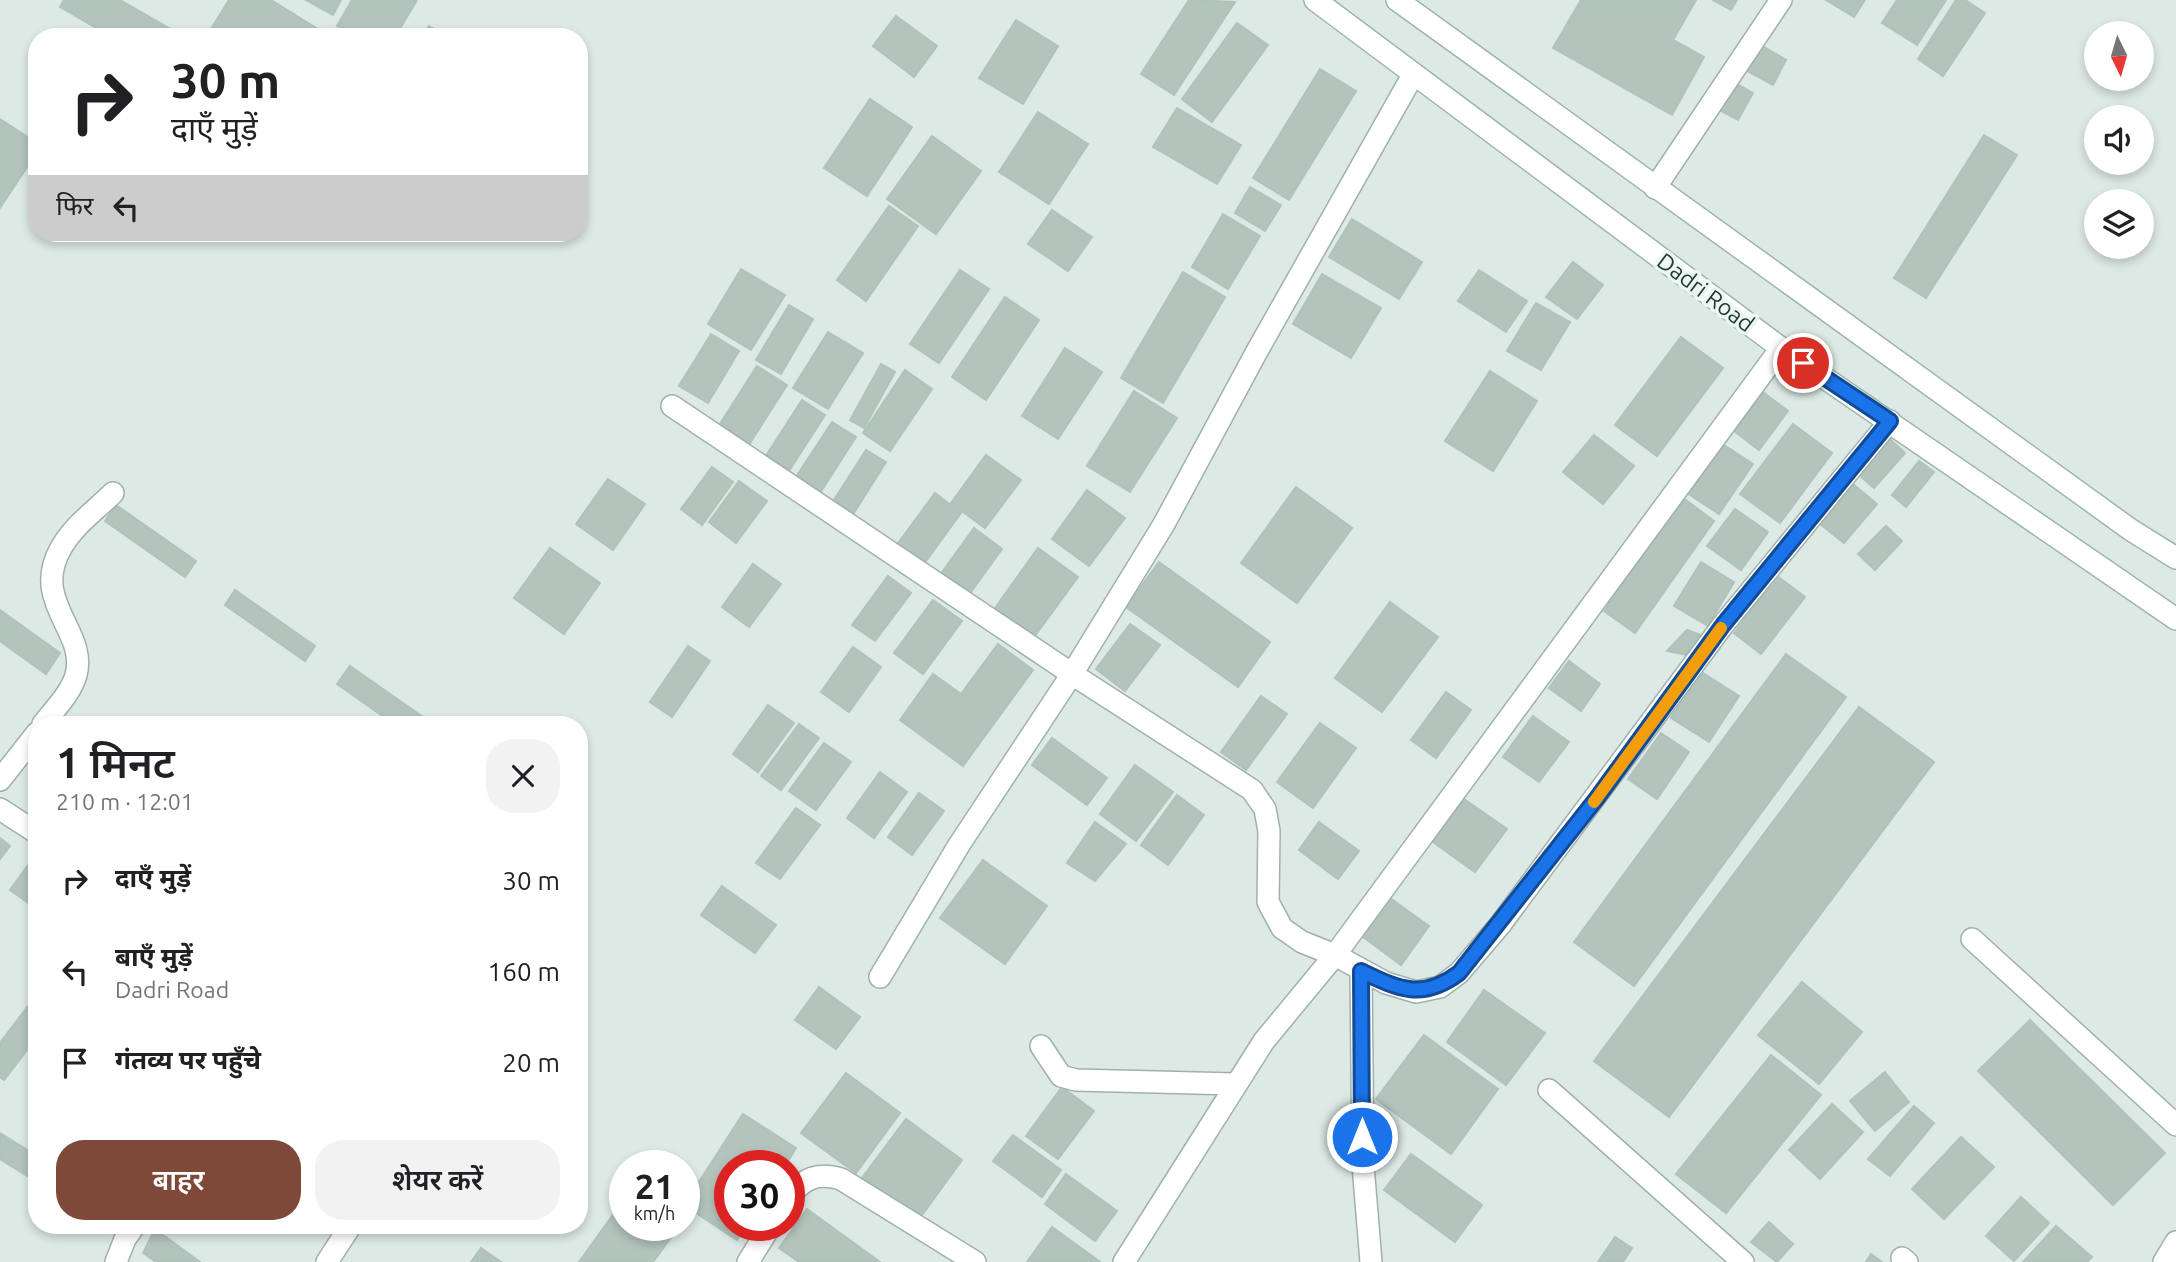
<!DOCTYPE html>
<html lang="hi">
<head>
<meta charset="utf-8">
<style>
	body { margin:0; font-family:Ubuntu,"Noto Sans Devanagari",sans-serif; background:#f2f2f2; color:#202124; height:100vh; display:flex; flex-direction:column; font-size:26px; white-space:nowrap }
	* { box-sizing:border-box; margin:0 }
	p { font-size:23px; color:#757577 }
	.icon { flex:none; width:38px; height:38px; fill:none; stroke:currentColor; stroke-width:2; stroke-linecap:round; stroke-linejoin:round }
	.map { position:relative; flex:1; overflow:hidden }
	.sheet { position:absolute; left:28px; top:716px; width:560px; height:518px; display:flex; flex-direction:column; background:#fff; border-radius:28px; box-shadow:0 4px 10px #0003 }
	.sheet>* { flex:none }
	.top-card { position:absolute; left:28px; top:28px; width:560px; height:214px; border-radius:28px; box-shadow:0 4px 10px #0003; background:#fff; color:#202124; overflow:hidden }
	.needle { width:46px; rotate:175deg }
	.buttons { position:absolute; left:2084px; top:21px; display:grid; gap:14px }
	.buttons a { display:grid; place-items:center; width:70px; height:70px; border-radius:50%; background:#fff; box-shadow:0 4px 10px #0003; font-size:35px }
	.speed { position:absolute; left:609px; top:1150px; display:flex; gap:14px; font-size:35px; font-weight:700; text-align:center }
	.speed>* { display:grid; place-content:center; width:91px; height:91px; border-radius:50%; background:#fff; box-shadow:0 4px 10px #0003; line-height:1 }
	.speed small { font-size:18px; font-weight:400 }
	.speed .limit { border:10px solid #d22; background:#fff; color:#111 }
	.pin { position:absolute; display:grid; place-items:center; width:60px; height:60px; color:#fff; margin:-30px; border:4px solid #fff; border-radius:50%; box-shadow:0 2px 7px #0007 }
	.me { position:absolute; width:77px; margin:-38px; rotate:0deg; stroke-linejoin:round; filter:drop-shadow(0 0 5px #0008) }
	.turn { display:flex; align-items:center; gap:24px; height:147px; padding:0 28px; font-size:32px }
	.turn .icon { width:91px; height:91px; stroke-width:2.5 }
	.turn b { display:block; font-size:49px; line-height:60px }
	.then { display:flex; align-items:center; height:66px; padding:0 28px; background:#0003; gap:14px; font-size:26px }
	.round { display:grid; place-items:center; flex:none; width:74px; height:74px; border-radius:28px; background:#f2f2f2 }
	.overview { display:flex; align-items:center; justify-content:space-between; height:119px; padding:0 28px }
	h1 { font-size:42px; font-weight:600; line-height:52px }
	.primary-button { display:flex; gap:14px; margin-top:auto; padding:14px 28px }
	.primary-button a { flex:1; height:80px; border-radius:28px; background:#7f4939; color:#fff; font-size:28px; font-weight:600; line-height:80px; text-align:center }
	.primary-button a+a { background:#f2f2f2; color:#202124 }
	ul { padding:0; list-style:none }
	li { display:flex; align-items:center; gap:21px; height:91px; padding:0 28px }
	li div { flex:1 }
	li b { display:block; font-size:26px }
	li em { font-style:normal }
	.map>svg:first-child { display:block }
	.building { fill:#b3c4bd; stroke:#b0c3bb; stroke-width:2 }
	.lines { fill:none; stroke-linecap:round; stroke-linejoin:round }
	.street-casing { stroke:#a0b1ab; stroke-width:24 }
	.secondary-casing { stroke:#9db5ac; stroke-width:24 }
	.street { stroke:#fff; stroke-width:21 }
	.secondary { stroke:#fff; stroke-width:21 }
	.route-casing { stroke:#114b97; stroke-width:18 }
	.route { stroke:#1a73e8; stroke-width:12 }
	.slow { stroke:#f59e0b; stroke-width:12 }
	.labels { text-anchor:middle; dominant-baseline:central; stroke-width:7; stroke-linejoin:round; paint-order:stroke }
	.street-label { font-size:23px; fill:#1f3932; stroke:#eef6f2 }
</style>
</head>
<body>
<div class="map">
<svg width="2176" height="1262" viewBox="0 0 2176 1262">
	<rect width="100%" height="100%" fill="#dde9e4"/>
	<g class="building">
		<path d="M64,0H120L181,35L112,37L60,7Z"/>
		<path d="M229,0H271L321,31L317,37H206Z"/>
		<path d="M306,0H341L333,15Z"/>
		<path d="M352,0H417L395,37H356L337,26Z"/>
		<path d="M1189,0L1235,2L1174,95L1141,74Z"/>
		<path d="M1581,0H1696L1673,40L1704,57L1672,115L1553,48Z"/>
		<path d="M1713,0H1737L1731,10Z"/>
		<path d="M1826,0H1865L1854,17Z"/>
		<path d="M1897,0H1946L1917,45L1882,23Z"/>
		<path d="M1956,0H1965L1985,13L1943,76L1918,59Z"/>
		<path d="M896,16L937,46L914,77L873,46Z"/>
		<path d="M1016,20L1058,46L1023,104L979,78Z"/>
		<path d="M1237,23L1268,45L1212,122L1182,99Z"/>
		<path d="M429,26L448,37H423Z"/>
		<path d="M1754,41L1786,60L1773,85L1740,67Z"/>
		<path d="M1320,69L1356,91L1289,200L1253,178Z"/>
		<path d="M37,71V88L30,84Z"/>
		<path d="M1729,80L1753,93L1738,120L1714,107Z"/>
		<path d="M870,99L912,127L867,196L824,168Z"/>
		<path d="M1177,108L1241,145L1217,184L1153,147Z"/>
		<path d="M1038,112L1088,144L1049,204L999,172Z"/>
		<path d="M0,119L37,143V152L0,208Z"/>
		<path d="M1984,135L2017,155L1926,298L1894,278Z"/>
		<path d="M932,136L981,171L936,234L887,199Z"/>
		<path d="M1250,187L1281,205L1265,231L1235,213Z"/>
		<path d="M889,206L918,226L866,301L837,280Z"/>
		<path d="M1052,210L1092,237L1068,271L1028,244Z"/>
		<path d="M1223,214L1260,236L1228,289L1192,267Z"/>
		<path d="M1352,219L1422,262L1399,299L1329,257Z"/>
		<path d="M463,233H479L475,239Z"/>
		<path d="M1573,262L1603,285L1577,319L1546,297Z"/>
		<path d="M741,269L785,295L751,350L708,324Z"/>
		<path d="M960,270L989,289L939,363L910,344Z"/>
		<path d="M1479,270L1527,301L1506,332L1458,301Z"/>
		<path d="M1183,272L1225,297L1163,403L1121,378Z"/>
		<path d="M1322,274L1381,308L1351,358L1293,324Z"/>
		<path d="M1005,297L1039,320L986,400L952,377Z"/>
		<path d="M1536,303L1570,322L1541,370L1507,351Z"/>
		<path d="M789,305L813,319L781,374L756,360Z"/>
		<path d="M828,332L863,353L828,409L793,388Z"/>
		<path d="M711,334L739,351L708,403L679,386Z"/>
		<path d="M1681,337L1723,368L1657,456L1615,425Z"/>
		<path d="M1065,348L1102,372L1058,439L1022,416Z"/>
		<path d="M881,364L895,372L864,428L850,420Z"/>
		<path d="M757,366L787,385L750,443L720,424Z"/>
		<path d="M905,370L932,389L890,451L863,433Z"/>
		<path d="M1490,371L1537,401L1493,471L1445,441Z"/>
		<path d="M1134,391L1177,418L1130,492L1087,466Z"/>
		<path d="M1763,392L1788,411L1759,450L1733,430Z"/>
		<path d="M802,400L825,415L787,474L764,459Z"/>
		<path d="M832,422L856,437L818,496L794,480Z"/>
		<path d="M1793,424L1832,453L1780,523L1740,494Z"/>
		<path d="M1594,435L1634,466L1603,504L1563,472Z"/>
		<path d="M1889,438L1905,453L1874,488L1857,473Z"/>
		<path d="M1721,443L1753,464L1719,514L1687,493Z"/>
		<path d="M866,450L886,462L852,516L832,503Z"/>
		<path d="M986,455L1021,480L985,528L951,503Z"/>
		<path d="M1919,461L1934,472L1906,507L1892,495Z"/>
		<path d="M712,467L733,482L702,525L681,509Z"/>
		<path d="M608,479L645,504L613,550L576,524Z"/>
		<path d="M739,481L767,501L736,543L709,522Z"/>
		<path d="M1853,484L1877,504L1844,543L1819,523Z"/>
		<path d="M1296,487L1352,528L1297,603L1241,563Z"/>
		<path d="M1087,490L1125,518L1089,566L1052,539Z"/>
		<path d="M935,493L961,513L923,565L896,546Z"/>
		<path d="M1683,498L1714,521L1635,633L1604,611Z"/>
		<path d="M116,505L196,561L185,577L105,521Z"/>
		<path d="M1735,509L1768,532L1741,570L1707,546Z"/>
		<path d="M1886,526L1902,541L1875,570L1858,554Z"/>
		<path d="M974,528L1002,549L968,596L940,575Z"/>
		<path d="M550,548L600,583L564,634L514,598Z"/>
		<path d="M1038,548L1078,577L1034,637L995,608Z"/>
		<path d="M1159,562L1270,642L1238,687L1126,607Z"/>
		<path d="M1701,562L1734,582L1708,626L1674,606Z"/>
		<path d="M753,564L781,584L749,627L722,607Z"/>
		<path d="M888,576L911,593L875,641L852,625Z"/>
		<path d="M1777,576L1805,597L1761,654L1734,633Z"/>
		<path d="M235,590L315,646L305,661L225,605Z"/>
		<path d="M933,600L962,621L923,674L894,653Z"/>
		<path d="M1390,602L1438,637L1382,712L1335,678Z"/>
		<path d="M0,610L60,653L46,674L0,641Z"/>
		<path d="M1130,624L1160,645L1125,691L1096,669Z"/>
		<path d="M1687,630L1701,635L1686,655L1667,651Z"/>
		<path d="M998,644L1033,670L963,766L900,720L933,674L961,694Z"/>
		<path d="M688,646L710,661L672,717L650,702Z"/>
		<path d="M853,647L881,667L849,712L821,692Z"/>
		<path d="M1786,654L1846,697L1634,986L1574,942Z"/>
		<path d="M1569,661L1600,684L1581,711L1549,688Z"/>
		<path d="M350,666L433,724H394L337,684Z"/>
		<path d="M1700,671L1739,696L1709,742L1671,718Z"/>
		<path d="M1446,692L1471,710L1436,758L1411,740Z"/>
		<path d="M1261,696L1287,714L1246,770L1221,752Z"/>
		<path d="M768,705L794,723L758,772L733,754Z"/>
		<path d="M1859,707L1934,762L1669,1117L1594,1061Z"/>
		<path d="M1533,716L1569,742L1539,782L1503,757Z"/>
		<path d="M1320,723L1356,748L1313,808L1277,782Z"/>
		<path d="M799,724L819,738L781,790L761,776Z"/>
		<path d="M1661,733L1689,752L1657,799L1628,779Z"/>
		<path d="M1052,738L1107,778L1087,805L1032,765Z"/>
		<path d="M824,743L851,762L816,810L789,791Z"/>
		<path d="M1135,765L1173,792L1136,841L1100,814Z"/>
		<path d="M880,772L907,792L874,838L847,818Z"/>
		<path d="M919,793L944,811L912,855L888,837Z"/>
		<path d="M1177,795L1204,815L1168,865L1141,845Z"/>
		<path d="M1464,799L1507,829L1475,872L1433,842Z"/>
		<path d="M796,808L820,825L780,879L756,863Z"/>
		<path d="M1095,822L1126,844L1095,881L1067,863Z"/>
		<path d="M1319,822L1359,851L1338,879L1299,850Z"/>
		<path d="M0,838L10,846L0,859Z"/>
		<path d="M36,854H37V909L10,890Z"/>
		<path d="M983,860L1047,906L1005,964L940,918Z"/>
		<path d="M722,886L776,925L755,953L701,915Z"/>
		<path d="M1390,898L1429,926L1401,965L1362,936Z"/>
		<path d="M1802,982L1862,1032L1819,1084L1758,1035Z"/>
		<path d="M819,987L860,1017L836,1049L795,1020Z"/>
		<path d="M1484,990L1545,1033L1506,1085L1447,1042Z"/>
		<path d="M37,994V1037L4,1080L0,1077V1043Z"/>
		<path d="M2030,1020L2165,1153L2113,1205L1978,1071Z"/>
		<path d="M1424,1035L1498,1089L1451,1154L1376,1099Z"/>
		<path d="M1771,1055L1821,1095L1726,1213L1676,1174Z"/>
		<path d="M1885,1072L1909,1102L1875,1131L1850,1101Z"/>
		<path d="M846,1073L900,1113L856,1173L801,1133Z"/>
		<path d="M1062,1087L1094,1111L1058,1159L1026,1136Z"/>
		<path d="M1832,1104L1863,1132L1820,1179L1789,1150Z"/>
		<path d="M1914,1106L1934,1123L1890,1176L1868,1159Z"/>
		<path d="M743,1114L796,1148L785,1166H730V1225H746L737,1240L684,1205Z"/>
		<path d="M906,1119L962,1160L919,1219L862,1178Z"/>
		<path d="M0,1133L37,1156V1182L0,1159Z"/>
		<path d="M1013,1135L1061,1170L1042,1197L993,1161Z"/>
		<path d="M1961,1137L1994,1167L1944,1219L1912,1189Z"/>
		<path d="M1411,1154L1482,1205L1455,1242L1384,1190Z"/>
		<path d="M1066,1174L1117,1211L1095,1241L1045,1204Z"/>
		<path d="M2021,1197L2049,1223L2014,1261L1986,1236Z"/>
		<path d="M625,1198V1225H680L653,1262H579Z"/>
		<path d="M807,1209L880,1262H799L779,1248Z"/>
		<path d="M1769,1222L1793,1244L1777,1262L1751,1242Z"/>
		<path d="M2056,1226L2092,1257L2087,1262H2023Z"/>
		<path d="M1052,1227L1099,1261L1027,1262Z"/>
		<path d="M155,1229L200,1262H156L143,1253Z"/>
		<path d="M1615,1237L1632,1248L1623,1262H1598Z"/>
		<path d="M481,1248L501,1262H471Z"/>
		<path d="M1871,1254L1882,1262H1866Z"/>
	</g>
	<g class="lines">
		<g class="street-casing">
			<g id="street">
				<path d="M1655,188L1781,0"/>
				<path d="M672,406L1072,674L1252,790L1265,809L1269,831L1268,902L1282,928L1302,942L1335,955L1386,983L1416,992L1440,987L1459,973L1500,925L1723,625L1890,421"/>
				<path d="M43,724C54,710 71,693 76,675C88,631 30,602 61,548C73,526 96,510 113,493"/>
				<path d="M0,780L37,733"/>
				<path d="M0,809L37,833"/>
				<path d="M1972,939L2176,1125"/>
				<path d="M1361,971L1363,1165L1371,1262"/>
				<path d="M880,977L959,845L1072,674L1164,524L1256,353L1413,75"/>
				<path d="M1041,1046L1061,1076L1076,1080L1235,1084"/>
				<path d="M1549,1090L1743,1262"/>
				<path d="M789,1196C805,1178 817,1172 841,1179L975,1262"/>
				<path d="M1902,1258L1907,1262"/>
				<path d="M116,1262L125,1239L135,1225"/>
				<path d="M327,1262L351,1225"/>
				<path d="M748,1262L771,1225"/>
				<path d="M1124,1262L1264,1041L1335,955L1781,348"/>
				<path d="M2164,1262L2176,1242"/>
			</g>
		</g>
		<g class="secondary-casing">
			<g id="secondary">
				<path d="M1315,0L1781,348L2176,619"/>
				<path d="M1397,0L2131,530L2176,558"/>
			</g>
		</g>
		<use href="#street" class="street"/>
		<use href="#secondary" class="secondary"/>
	</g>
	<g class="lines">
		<g class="route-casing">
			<path id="route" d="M1362,1137L1361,971C1400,990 1423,1000 1459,973L1597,798L1723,625L1890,421L1803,363"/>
		</g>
		<use href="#route" class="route"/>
		<path class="slow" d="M1594,802L1721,628"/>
	</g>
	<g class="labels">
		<g class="street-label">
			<text transform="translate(1706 292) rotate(37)">Dadri Road</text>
		</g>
	</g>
</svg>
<div class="buttons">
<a><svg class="needle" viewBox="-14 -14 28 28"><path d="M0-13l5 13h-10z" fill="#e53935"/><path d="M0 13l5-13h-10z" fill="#757577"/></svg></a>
<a><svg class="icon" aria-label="sound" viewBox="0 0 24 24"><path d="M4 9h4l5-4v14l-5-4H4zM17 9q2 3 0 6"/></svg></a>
<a><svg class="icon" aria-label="layers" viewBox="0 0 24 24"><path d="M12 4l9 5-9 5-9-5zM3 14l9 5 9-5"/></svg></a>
</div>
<div class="speed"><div>21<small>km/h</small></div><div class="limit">30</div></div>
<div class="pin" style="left:1803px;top:363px;background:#d93025"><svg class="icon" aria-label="arrive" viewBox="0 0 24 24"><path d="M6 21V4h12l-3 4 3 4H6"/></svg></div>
<svg class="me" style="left:1362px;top:1137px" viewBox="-20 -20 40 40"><circle r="17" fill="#1a73e8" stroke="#fff" stroke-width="3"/><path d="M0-11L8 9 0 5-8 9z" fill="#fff"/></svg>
<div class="top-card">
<div class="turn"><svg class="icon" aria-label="right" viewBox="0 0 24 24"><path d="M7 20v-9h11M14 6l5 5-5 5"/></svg><div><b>30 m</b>दाएँ मुड़ें</div></div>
<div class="then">फिर<svg class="icon" aria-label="left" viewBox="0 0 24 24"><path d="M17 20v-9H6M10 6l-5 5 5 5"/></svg></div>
</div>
<section class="sheet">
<div class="overview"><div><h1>1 मिनट</h1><p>210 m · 12:01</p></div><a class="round"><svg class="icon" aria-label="close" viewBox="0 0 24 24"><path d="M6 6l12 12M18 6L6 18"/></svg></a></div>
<ul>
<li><svg class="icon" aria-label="right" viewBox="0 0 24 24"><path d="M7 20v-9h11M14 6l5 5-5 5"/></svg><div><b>दाएँ मुड़ें</b></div><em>30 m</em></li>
<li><svg class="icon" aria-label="left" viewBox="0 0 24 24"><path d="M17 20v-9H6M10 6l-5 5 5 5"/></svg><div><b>बाएँ मुड़ें</b><p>Dadri Road</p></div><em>160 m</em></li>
<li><svg class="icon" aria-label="arrive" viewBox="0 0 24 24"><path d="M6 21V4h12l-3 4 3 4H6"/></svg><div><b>गंतव्य पर पहुँचे</b></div><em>20 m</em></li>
</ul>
<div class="primary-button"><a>बाहर</a><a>शेयर करें</a></div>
</section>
</div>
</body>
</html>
